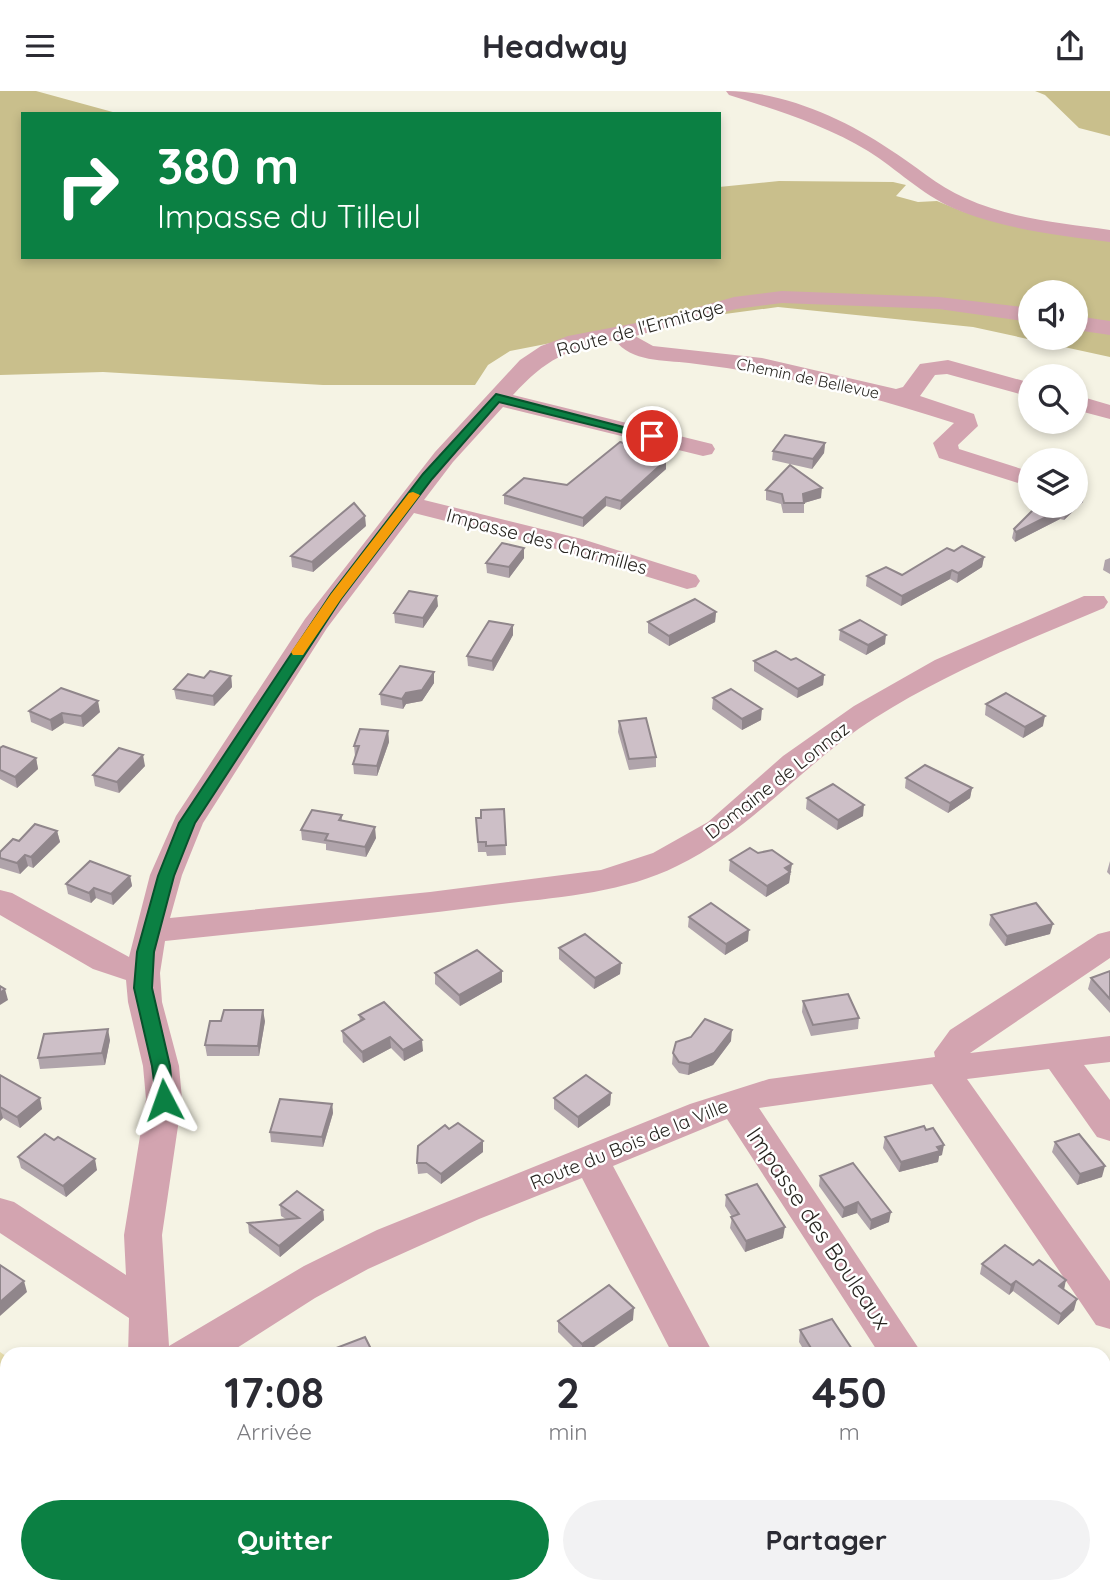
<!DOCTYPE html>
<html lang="fr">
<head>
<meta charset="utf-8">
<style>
	body { margin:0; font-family:Quicksand,sans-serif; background:#f2f2f3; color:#2b2b33; height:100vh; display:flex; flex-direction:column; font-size:26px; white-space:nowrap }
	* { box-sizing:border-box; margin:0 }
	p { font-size:23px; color:#7c7c81 }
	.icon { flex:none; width:38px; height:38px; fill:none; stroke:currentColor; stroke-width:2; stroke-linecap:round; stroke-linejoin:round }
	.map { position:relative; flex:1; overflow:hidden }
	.panel { position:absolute; left:0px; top:1256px; width:1111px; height:247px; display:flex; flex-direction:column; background:#fff; border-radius:21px 21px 0 0; box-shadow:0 4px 10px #0003 }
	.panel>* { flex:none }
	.guide { position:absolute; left:21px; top:21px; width:700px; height:147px; border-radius:0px; box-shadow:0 4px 10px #0003; background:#0b8043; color:#fff; overflow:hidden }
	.buttons { position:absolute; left:1018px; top:189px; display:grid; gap:14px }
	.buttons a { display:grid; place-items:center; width:70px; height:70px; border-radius:50%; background:#fff; box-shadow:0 4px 10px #0003; font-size:35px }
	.pin { position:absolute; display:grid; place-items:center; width:60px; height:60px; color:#fff; margin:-30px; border:4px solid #fff; border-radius:50%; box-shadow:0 2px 7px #0007 }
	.me { position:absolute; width:77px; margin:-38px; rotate:356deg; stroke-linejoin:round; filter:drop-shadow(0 0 5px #0008) }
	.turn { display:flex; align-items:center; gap:24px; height:147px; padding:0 21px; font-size:32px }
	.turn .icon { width:91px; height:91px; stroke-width:2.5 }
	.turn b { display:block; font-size:49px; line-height:60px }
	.eta { display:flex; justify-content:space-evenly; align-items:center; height:119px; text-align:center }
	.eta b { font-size:42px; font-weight:700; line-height:49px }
	.action { display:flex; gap:14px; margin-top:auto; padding:14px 21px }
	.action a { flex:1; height:80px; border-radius:42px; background:#0b8043; color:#fff; font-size:28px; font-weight:700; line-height:80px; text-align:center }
	.action a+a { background:#f2f2f3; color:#2b2b33 }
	header { display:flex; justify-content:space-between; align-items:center; height:91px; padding:0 21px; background:#fff; font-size:32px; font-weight:700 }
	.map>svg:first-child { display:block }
	.green { fill:#e8dead }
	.forest { fill:#c9bf8c; fill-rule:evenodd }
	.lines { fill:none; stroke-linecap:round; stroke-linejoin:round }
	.minor { fill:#d3a4b0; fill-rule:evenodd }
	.wall { fill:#b0a4ab }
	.shaded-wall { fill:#90868b }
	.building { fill:#cdbfc7; stroke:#90868b; stroke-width:2 }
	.route { fill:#0b8043; stroke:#07532c; stroke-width:2 }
	.slow { fill:#f59e0b }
	.labels { text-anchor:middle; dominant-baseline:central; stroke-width:5; stroke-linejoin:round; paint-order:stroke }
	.far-street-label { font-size:16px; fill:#282621; stroke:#fff }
	.street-label { font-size:19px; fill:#282621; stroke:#fff }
	.near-street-label { font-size:23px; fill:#282621; stroke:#fff }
</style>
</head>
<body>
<header><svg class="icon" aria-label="menu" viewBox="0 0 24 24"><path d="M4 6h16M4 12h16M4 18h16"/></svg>Headway<svg class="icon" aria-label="share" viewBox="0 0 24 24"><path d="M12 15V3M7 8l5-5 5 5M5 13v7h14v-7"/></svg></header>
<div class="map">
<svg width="1110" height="1502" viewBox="0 0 1110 1502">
	<rect width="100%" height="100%" fill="#f5f3e4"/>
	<path class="green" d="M0,1261L7,1266V1413L0,1419Z"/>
	<g class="forest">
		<path d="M0,0H36L120,23H23V166H719V96L779,90L893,91L906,94L896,105L918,111L937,110L964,121L1110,141V266L973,236L778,216L643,234L510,260L488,274L475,294H323L103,281L0,284ZM1031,201H1076V247H1031Z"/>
		<path d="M1035,0H1110V45L1079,37L1045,4Z"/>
	</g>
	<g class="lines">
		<g class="minor">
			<path d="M726,0C781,0 844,27 889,58C915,74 937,95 965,107C1011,128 1061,132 1110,139V151C1057,144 1002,138 953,117C921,103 897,78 868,60C825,34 776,19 729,4Z"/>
			<path d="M782,200L939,206L1031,217V231L939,218L782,212L736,218L635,245L653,255L762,267L896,298L903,296L920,273L948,269L1031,292V306L947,283L935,284L920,305L974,323L978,335L958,354L959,358L1031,381V396L939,367L933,352L954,332C867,303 780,283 689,272C664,269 631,271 615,249C567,258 546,268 513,304L712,353L715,358L712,363L703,365L503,316L453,371L424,409L582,448L696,484L700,490L696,496L687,498L564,460L414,422L327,537L203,732L182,784L170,827L430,801L601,779L653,762L708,731L783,665L854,615L935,569L1084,505H1104L1108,511L1104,517C1026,550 947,581 875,627C805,671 752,739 677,775C623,802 560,806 502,813C390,828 277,838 165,850L160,882L162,911L179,975L182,1008L162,1144L169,1255L304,1175L377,1139L690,1013L769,988L935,966L934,961L950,939L1098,843L1110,840V867L970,962L1110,945V971L1084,974L1110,1009V1050L1097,1046L1049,978L967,988L1110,1190V1238L1096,1234L932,993L759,1017L923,1264H880L727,1028L613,1075L714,1264H673L582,1087L479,1128L368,1178L315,1207L226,1264H128L129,1227L0,1142V1107L14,1111L126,1184L124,1144L146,1008L143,975L128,911L126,889L93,878L0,824V799L12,802L129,866L150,784L176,725L305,528L435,361L520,269L541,255L568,245L657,228L734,206Z"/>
			<path d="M1076,225L1110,230V244L1076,239Z"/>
			<path d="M1076,304L1110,314V328L1076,319Z"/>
			<path d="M7,1415V1458L0,1461V1418Z"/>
			<path d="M290,1496H335L338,1502H292Z"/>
		</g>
	</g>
	<g class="wall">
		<path d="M825,352L824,362L812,378L772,369L773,360Z"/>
		<path d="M640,362L666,369V378L620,419L606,415L583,436L504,413V404L567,394Z"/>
		<path d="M766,399L821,407L804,412V422H783L781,413L766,409Z"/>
		<path d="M1083,411L1064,429L1060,428L1015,451L1012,447L1014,438L1037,415Z"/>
		<path d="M366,435L313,481L292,476L291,465Z"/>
		<path d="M954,460L984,466L982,476L957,492L950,488L901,515L866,495L867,485L902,484Z"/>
		<path d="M524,467L509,487L487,482L486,472Z"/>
		<path d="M1110,467V483L1103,479L1105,469Z"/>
		<path d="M438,515L423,537L395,532L394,522Z"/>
		<path d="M716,521L715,531L669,555L648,542V531Z"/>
		<path d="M513,534V544L493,580L468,575L467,565Z"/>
		<path d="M840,539L885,553L866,564L839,549Z"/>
		<path d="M791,569L824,584L823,594L797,607L754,580V570Z"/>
		<path d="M434,581V592L422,610L406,613L403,618L381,614L380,603Z"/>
		<path d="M231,585L232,596L214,615L176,608L174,598L204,587Z"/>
		<path d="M713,607L761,629L742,639L712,618Z"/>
		<path d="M986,613L1043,635L1023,647L985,624Z"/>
		<path d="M29,620L100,621L83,636L64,632L52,640L31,631Z"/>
		<path d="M619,630L656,666V676L629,679L618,641Z"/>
		<path d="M388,640L389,651L377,685L354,683L353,673L355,665L354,655Z"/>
		<path d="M0,657L36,667L38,678L17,697L0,688Z"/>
		<path d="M145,675L119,702L95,695L93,684Z"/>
		<path d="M906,687L972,697L970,707L948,722L905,697Z"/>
		<path d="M807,707L863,725L837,739L806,718Z"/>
		<path d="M504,718L506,764L487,765L486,761H478L476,727H481Z"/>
		<path d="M342,724V730L376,747L366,766L326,759V753L302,749L301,739Z"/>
		<path d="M57,740L60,751L33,777L28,775L20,783L0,777V761L19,750Z"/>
		<path d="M730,769L791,783L790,784L789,792L766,806L729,780Z"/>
		<path d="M1110,770V784L1107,781Z"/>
		<path d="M130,785L132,795L113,814L96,807L91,812L68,803L66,793Z"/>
		<path d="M991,824L1050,843L1005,855L989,834Z"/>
		<path d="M689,826L748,850L725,864L688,836Z"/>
		<path d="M559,857L621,872L620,883L594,898L559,868Z"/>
		<path d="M1110,880V922L1088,898L1091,887Z"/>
		<path d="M435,882L502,891L460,915L435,893Z"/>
		<path d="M803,910L859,927L858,938L811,945L802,921Z"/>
		<path d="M359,924L423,960L404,970L391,957L363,972L343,951L342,940L360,930Z"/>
		<path d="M265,930L259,965H207L205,954Z"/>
		<path d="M110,949L105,974L40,978L38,967Z"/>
		<path d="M731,950L713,974L688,984L679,982L672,973L673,962Z"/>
		<path d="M0,984L42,1018L20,1037L3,1027L0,1030Z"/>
		<path d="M611,1002L610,1014L578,1037L554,1018V1007Z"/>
		<path d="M332,1013L333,1022L323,1056L271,1051L270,1041Z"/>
		<path d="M885,1046L942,1064L939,1065L938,1071L899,1081L883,1057Z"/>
		<path d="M54,1049L97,1079L66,1106L21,1077L18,1066Z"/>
		<path d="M1055,1051L1102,1086L1077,1094L1052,1061Z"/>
		<path d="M483,1061L441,1093L427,1082L418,1083L417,1072Z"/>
		<path d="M820,1085L889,1131L870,1139L857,1122L842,1127L819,1095Z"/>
		<path d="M726,1104L783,1147L745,1161L730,1137L732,1126L725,1115Z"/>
		<path d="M280,1114L323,1119L324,1129L280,1166L249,1142L248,1132L286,1128L281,1125Z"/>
		<path d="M982,1173L1064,1198L1074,1219L1058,1234L1013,1200L1009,1204L980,1183Z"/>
		<path d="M633,1229L583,1264H581L558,1241V1230Z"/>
		<path d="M800,1239L856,1264H807L799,1251Z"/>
		<path d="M537,1496H624L609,1502H539Z"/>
	</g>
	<g class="shaded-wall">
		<path d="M825,352L824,362L812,378L813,368Z"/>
		<path d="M666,369V378L620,419L621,410Z"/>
		<path d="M822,397L821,407L804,412L803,403Z"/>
		<path d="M1084,401L1083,411L1064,429L1066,419L1071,415H1076V409Z"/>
		<path d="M606,406V415L583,436V427Z"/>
		<path d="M1062,418L1060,428L1015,451L1016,441Z"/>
		<path d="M365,425L366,435L313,481L312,471Z"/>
		<path d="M524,457V467L509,487V476Z"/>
		<path d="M984,466L982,476L957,492L958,482Z"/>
		<path d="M952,479L950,488L901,515L902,505Z"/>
		<path d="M437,505L438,515L423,537V527Z"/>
		<path d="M716,521L715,531L669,555V545Z"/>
		<path d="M513,534V544L493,580L492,570Z"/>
		<path d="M886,544L885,553L866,564L868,554Z"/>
		<path d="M434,581V592L422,610L406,613L403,618L402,608L406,602Z"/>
		<path d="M824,584L823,594L797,607L798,598Z"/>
		<path d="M231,585L232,596L214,615L213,605Z"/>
		<path d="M98,610L100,621L83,636L81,625Z"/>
		<path d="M762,618L761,629L742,639V628Z"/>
		<path d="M62,622L64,632L52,640L50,629Z"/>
		<path d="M1045,625L1043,635L1023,647L1025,636Z"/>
		<path d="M388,640L389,651L377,685V675Z"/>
		<path d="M143,664L145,675L119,702L117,691Z"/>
		<path d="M36,667L38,678L17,697L15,686Z"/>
		<path d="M972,697L970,707L948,722L950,712Z"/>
		<path d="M864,714L863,725L837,739L838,729Z"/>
		<path d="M375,736L376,747L366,766L365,756Z"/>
		<path d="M57,740L60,751L33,777L31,766Z"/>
		<path d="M25,764L28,775L20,783L17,772Z"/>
		<path d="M792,773L789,792L766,806L767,795L785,777Z"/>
		<path d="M130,785L132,795L113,814L111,803Z"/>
		<path d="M94,797L96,807L91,812L89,802Z"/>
		<path d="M1053,833L1050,843L1005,855L1007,845Z"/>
		<path d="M749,839L748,850L725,864L726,853Z"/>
		<path d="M621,872L620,883L594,898L595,887Z"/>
		<path d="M502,880V891L460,915L459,904Z"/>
		<path d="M5,898L8,909L0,914V902Z"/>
		<path d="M263,919L265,930L259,965L258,955Z"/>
		<path d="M108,938L110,949L105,974L102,962Z"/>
		<path d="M732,939L731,950L713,974L688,984L689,973Z"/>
		<path d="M390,946L391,957L363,972L362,961Z"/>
		<path d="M422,949L423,960L404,970L403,959Z"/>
		<path d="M611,1002L610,1014L578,1037V1026Z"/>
		<path d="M40,1007L42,1018L20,1037L17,1026Z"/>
		<path d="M332,1013L333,1022L323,1056L322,1046Z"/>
		<path d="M0,1016L3,1027L0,1030Z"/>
		<path d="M483,1050V1061L441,1093V1083Z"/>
		<path d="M944,1054L942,1064L939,1065L938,1071L899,1081L901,1071Z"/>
		<path d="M95,1068L97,1079L66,1106L63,1095Z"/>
		<path d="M1105,1075L1102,1086L1077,1094L1080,1083Z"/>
		<path d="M858,1111L857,1122L842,1127L844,1117Z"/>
		<path d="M323,1119L324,1129L280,1166L279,1155Z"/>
		<path d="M891,1121L889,1131L870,1139L871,1129Z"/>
		<path d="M785,1136L783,1147L745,1161L746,1150Z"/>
		<path d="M1066,1189L1064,1199L1059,1195Z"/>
		<path d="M24,1190L27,1201L0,1225V1211Z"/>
		<path d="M1016,1190L1013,1200L1009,1204L1011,1194Z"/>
		<path d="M1077,1208L1074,1219L1058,1234L1061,1223Z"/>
		<path d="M634,1217L633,1229L582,1264V1253Z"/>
		<path d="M585,1496H624L609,1502H570Z"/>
	</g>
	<g class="building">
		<path d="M785,344L825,352L813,368L773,360Z"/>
		<path d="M620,351L640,356L635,360L666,369L621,410L606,406L583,427L504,404L524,387L567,394Z"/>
		<path d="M790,374L822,397L803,403L804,412H784L782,403L766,399Z"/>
		<path d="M1076,399L1084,401L1076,409Z"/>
		<path d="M354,412L365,425L312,471L291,465Z"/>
		<path d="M1037,415H1071L1066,419L1062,418L1016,441L1014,438Z"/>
		<path d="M502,452L524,457L509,476L486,472Z"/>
		<path d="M962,455L984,466L958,482L952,479L902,505L867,485L886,476L902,484L947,457L954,460Z"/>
		<path d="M409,500L437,505L423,527L394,522Z"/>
		<path d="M695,508L716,521L669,545L648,531Z"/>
		<path d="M860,529L886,544L868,554L840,539Z"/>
		<path d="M489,530L513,534L492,570L467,565Z"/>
		<path d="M776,560L791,569L796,567L824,584L798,598L754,570Z"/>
		<path d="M400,575L434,581L422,599L406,602L402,608L380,603Z"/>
		<path d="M210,580L231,585L213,605L174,598L188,583L204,587Z"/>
		<path d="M61,597L98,610L81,625L62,622L50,629L29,620Z"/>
		<path d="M731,598L762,618L742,628L713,607Z"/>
		<path d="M1006,602L1045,625L1025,636L986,613Z"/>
		<path d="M646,627L656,666L629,668L619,630Z"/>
		<path d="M360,638L388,640L377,675L353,673L359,655H354Z"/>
		<path d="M3,655L36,667L15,686L0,679V657Z"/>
		<path d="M119,657L143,664L117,691L93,684Z"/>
		<path d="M925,674L972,697L950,712L906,687Z"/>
		<path d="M833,693L864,714L838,729L807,707Z"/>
		<path d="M504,718L506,754L486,755V751H478L476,727H481V719Z"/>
		<path d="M312,719L342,724L339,729L375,736L365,756L325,749L328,743L301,739Z"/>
		<path d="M35,733L57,740L31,766L25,764L17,772L0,767V761L13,748L19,750Z"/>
		<path d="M750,757L758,762L772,759L792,773L785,777L790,781L767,795L730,769Z"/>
		<path d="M90,770L130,785L111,803L94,797L89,802L66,793Z"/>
		<path d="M711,812L749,839L726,853L689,826Z"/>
		<path d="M1036,812L1053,833L1007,845L991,824Z"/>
		<path d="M585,843L621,872L595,887L559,857Z"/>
		<path d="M477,859L502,880L459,904L435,882Z"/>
		<path d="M1110,880V908L1091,887Z"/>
		<path d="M0,895L5,898L0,902Z"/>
		<path d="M848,903L859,927L813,934L803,910Z"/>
		<path d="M384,911L422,949L403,959L390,946L362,961L342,940L364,928L359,924Z"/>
		<path d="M224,919H263L258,955L205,954L210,930H221Z"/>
		<path d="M705,928L732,939L714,962L689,973L679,971L673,962L676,951L691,946Z"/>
		<path d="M108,938L102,962L38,967L44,943Z"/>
		<path d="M0,984L40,1007L17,1026L0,1016Z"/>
		<path d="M586,984L611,1002L578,1026L554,1007Z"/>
		<path d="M280,1008L332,1013L322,1046L270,1041Z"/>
		<path d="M458,1032L483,1050L441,1083L426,1072H417L418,1055L445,1034L449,1038Z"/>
		<path d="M924,1035L926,1039L933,1037L944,1054L937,1056L940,1060L901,1071L885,1046Z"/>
		<path d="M45,1043L54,1049L58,1046L95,1068L63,1095L18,1066Z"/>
		<path d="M1079,1043L1105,1075L1080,1083L1055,1051Z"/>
		<path d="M853,1072L891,1121L871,1129L858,1111L844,1117L820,1085Z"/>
		<path d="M757,1093L785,1136L746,1150L731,1126L739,1123L726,1104Z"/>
		<path d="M297,1100L323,1119L279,1155L248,1132L299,1127L280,1114Z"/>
		<path d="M1005,1154L1033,1174L1039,1169L1066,1189L1059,1195L1077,1208L1061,1223L1016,1190L1011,1194L982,1173Z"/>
		<path d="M0,1174L24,1190L0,1211Z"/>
		<path d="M609,1194L634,1217L582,1253L558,1230Z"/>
		<path d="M832,1228L856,1264H810L814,1262L800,1239Z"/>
		<path d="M365,1246L374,1264H324L323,1262Z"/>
		<path d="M7,1483V1496H36L39,1499L36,1502H0V1489Z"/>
		<path d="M543,1496H585L570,1502H546Z"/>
	</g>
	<path class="route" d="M496,303L658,345L652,349L499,311L432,388L341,508L195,732L174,785L154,861L152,897L170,975L173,1009L170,1013H157L152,975L134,897L137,861L158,785L179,732L331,503L423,383Z"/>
	<path class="slow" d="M413,401L420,404L341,508L303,564H293L291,561L331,503L409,402Z"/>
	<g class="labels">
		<g class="far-street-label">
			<text transform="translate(808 287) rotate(12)">Chemin de Bellevue</text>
		</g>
		<g class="street-label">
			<text transform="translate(640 237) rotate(-15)">Route de l'Ermitage</text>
			<text transform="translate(547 450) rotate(15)">Impasse des Charmilles</text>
			<text transform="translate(777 689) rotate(-38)">Domaine de Lonnaz</text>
			<text transform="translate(629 1053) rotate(-22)">Route du Bois de la Ville</text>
		</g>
		<g class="near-street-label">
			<text transform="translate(819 1137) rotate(56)">Impasse des Bouleaux</text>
		</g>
	</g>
</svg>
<div class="buttons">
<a><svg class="icon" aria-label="sound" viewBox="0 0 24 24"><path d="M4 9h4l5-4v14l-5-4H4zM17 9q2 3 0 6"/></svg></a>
<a><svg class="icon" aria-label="search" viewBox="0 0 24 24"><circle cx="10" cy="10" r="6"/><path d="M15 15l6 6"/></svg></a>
<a><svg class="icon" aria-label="layers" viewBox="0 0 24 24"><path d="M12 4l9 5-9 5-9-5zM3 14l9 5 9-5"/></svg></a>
</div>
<div class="pin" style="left:652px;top:345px;background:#d93025"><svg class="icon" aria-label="arrive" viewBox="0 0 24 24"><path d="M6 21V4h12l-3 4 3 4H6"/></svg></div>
<svg class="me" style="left:164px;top:1009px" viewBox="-20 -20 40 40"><path d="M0-17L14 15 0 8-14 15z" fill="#0b8043" stroke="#fff" stroke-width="4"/></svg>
<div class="guide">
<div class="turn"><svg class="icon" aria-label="right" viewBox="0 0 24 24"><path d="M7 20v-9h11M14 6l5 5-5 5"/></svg><div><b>380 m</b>Impasse du Tilleul</div></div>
</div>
<section class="panel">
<div class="eta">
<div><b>17:08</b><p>Arrivée</p></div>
<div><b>2</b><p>min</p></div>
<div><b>450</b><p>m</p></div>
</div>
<div class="action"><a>Quitter</a><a>Partager</a></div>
</section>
</div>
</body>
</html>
